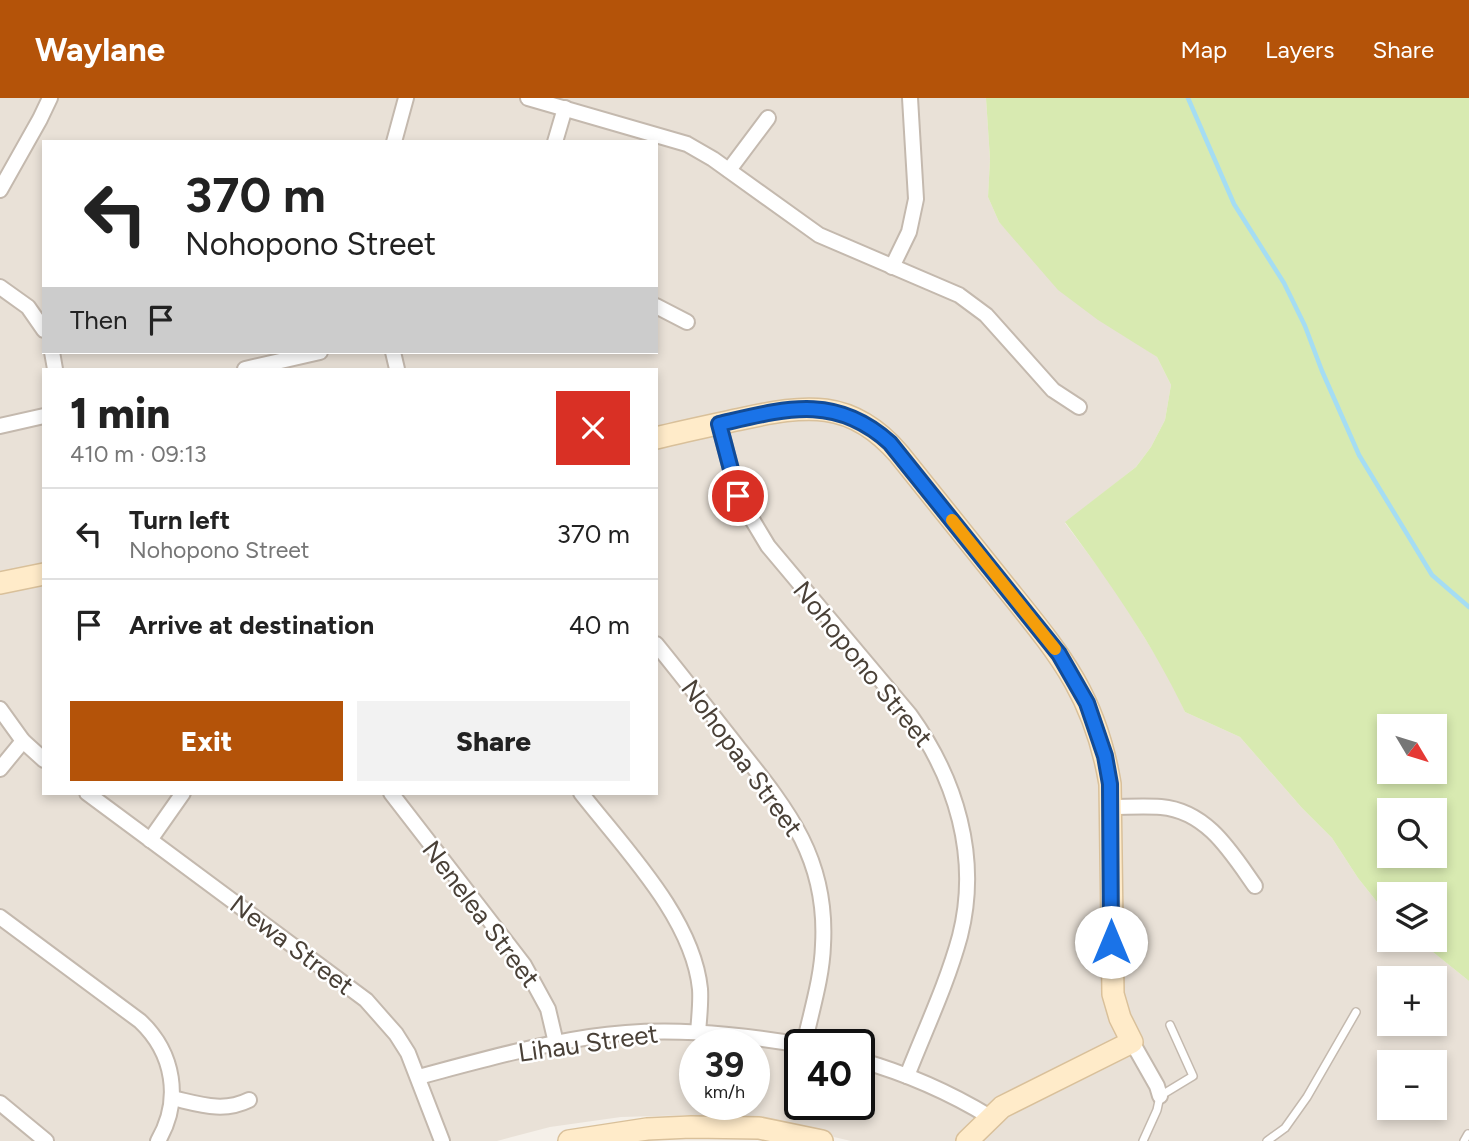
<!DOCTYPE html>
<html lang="en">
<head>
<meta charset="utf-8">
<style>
	body { margin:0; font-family:Figtree,sans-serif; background:#f2f2f2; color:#222; height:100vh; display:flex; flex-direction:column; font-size:26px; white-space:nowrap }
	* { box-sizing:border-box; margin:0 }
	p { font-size:23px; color:#767676 }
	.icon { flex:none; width:38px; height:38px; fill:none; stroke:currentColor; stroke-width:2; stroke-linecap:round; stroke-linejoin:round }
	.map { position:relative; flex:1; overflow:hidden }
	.panel { position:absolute; left:42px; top:270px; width:616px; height:427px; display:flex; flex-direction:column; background:#fff; border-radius:0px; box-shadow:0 4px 10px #0003 }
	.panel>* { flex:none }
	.hud { position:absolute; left:42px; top:42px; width:616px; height:214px; border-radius:0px; box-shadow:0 4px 10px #0003; background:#fff; color:#222; overflow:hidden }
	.needle { width:46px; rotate:128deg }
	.tools { position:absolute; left:1377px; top:616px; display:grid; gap:14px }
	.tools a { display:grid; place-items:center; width:70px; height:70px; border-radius:0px; background:#fff; box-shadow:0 4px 10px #0003; font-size:35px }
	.speed { position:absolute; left:679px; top:931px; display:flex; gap:14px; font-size:35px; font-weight:700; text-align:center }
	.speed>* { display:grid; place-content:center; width:91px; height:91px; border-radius:50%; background:#fff; box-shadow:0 4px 10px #0003; line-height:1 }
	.speed small { font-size:18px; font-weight:400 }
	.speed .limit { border:4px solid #111; border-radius:10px; background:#fff; color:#111 }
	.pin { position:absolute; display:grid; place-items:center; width:60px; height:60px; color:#fff; margin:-30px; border:4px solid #fff; border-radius:50%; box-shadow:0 2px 7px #0007 }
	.me { position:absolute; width:77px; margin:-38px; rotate:0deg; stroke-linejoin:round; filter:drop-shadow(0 0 5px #0008) }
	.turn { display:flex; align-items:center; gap:24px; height:147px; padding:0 28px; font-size:32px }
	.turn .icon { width:91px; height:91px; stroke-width:2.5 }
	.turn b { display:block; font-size:49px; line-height:60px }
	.then { display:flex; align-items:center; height:66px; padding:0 28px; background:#0003; gap:14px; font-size:26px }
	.round { display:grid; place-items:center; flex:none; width:74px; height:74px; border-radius:0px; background:#f2f2f2 }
	.summary { display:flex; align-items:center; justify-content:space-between; height:119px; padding:0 28px }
	h1 { font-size:42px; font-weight:800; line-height:52px }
	.cta { display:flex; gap:14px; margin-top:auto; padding:14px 28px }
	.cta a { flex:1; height:80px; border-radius:0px; background:#b45309; color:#fff; font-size:28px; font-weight:800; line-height:80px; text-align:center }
	.cta a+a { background:#f2f2f2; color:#222 }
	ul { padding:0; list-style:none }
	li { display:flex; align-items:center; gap:21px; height:91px; padding:0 28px; border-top:2px solid #e0e0e0 }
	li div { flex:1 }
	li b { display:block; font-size:26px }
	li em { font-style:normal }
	header { display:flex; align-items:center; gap:42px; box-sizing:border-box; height:98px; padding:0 35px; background:#b45309; color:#fff }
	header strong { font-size:33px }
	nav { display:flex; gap:38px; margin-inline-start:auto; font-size:24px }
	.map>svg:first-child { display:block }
	.residential { fill:#e9e1d7; fill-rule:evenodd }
	.green { fill:#d8eab1; fill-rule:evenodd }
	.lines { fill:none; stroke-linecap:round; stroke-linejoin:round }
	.stream { stroke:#a5ddf3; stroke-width:4.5 }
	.lane-casing { stroke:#c4b9ae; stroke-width:10 }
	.street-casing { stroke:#c4b9ae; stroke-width:18 }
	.secondary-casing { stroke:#d9c09a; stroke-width:24 }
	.lane { stroke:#fff; stroke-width:7 }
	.street { stroke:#fff; stroke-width:14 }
	.secondary { stroke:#ffebc9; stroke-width:21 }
	.route-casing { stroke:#114b97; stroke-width:18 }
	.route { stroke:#1a73e8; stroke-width:12 }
	.slow { stroke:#f59e0b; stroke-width:12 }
	.labels { text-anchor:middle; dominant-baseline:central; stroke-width:5; stroke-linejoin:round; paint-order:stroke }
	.street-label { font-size:26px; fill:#494037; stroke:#fff }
</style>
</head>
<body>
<header>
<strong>Waylane</strong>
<nav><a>Map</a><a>Layers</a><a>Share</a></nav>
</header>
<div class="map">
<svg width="1469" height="1043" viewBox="0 0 1469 1043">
	<rect width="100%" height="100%" fill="#f5f0e9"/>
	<path class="residential" d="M0,0H986L990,61L988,99L999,124L1027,153L1132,242L1157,259L1171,287L1165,322L1151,349L1136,369L1065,425L1114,490L1170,581L1185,614L1240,639L1302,710L1332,740L1358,780L1389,819L1390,842H1418L1469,883V1043H851L765,1023L693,1017L621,1019L550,1029L497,1043H0ZM44,44H656V254H44ZM44,271H656V695H44ZM1390,880H1435V926H1390ZM695,947H754V1006H695ZM800,947H859V1006H800ZM1390,964H1435V1010H1390Z"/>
	<path class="green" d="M986,0H1469V883L1418,842H1435V796H1390L1389,819L1358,780L1332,740L1302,710L1240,639L1185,614C1153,546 1110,485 1065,424L1136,369L1151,349L1165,322L1171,287L1157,259L1098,222L1058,192L999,124L988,99L990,61ZM1435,628V674H1390V628ZM1435,712V758H1390V712Z"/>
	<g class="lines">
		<path class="stream" d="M1188,0L1234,106L1284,185L1305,228L1322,273L1359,357L1432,477L1469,509"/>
		<g class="lane-casing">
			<g id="lane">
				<path d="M1143,1043L1157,1012L1160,998L1193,978L1170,927"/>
				<path d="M1267,1043L1285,1030L1307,999L1356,914"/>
				<path d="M1464,1043L1468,1036"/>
			</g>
		</g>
		<g class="street-casing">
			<g id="street">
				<path d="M528,0L687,46L713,61L819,137L959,197L986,217L1053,292L1079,309"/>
				<path d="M394,44L406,0"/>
				<path d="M555,44L565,10"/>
				<path d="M729,72L768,20"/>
				<path d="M0,92L40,21L50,0"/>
				<path d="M892,169L909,134L916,101L910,0"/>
				<path d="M0,189L28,209L44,232"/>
				<path d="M656,208L687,224"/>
				<path d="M52,254L55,271"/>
				<path d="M393,254L397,271"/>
				<path d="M245,271L320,254"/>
				<path d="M719,326L738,398L768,448L910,617C956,681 980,759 960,838C947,886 925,932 907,978"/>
				<path d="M0,328L44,318"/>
				<path d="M656,546C683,579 709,613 736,647C787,711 828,760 823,847C822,880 811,914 804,947"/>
				<path d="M0,611L23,643L44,662"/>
				<path d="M0,671L23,643"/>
				<path d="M87,695L366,902L396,936L408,955L442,1043"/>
				<path d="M391,695L524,867L548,911L556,945"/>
				<path d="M581,695C624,750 693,820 700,891C701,905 699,920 698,935"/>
				<path d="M1110,709C1127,709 1144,708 1161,709C1207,713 1231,754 1255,788"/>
				<path d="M150,742L183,695"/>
				<path d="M0,819L140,923C174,955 182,1002 158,1043"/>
				<path d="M1132,944L1157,988L1160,998"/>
				<path d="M859,962C905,975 949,994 990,1019"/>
				<path d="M418,979C475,964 531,948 590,939C660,928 732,935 802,947"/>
				<path d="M172,1000C199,1006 223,1015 249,1002"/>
				<path d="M0,1005L46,1043"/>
			</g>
		</g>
		<g class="secondary-casing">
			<g id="secondary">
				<path d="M656,340C684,333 713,327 741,321C805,307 851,300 899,356C931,396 964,437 996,477C1054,550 1094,591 1110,686L1113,896L1120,920L1132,944L1002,1009L967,1043"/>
				<path d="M0,485L44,476"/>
				<path d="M569,1043L647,1031L691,1029L759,1030L822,1043"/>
			</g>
		</g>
		<use href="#lane" class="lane"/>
		<use href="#street" class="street"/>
		<use href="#secondary" class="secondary"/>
	</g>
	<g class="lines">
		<g class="route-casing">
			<path id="route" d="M738,398L719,326C784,311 835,295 890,345L1059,556L1087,605L1105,658L1110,686L1111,844"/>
		</g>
		<use href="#route" class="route"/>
		<path class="slow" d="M952,422L1055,551"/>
	</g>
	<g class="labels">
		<g class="street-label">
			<text transform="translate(863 566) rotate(51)">Nohopono Street</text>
			<text transform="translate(742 660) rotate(54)">Nohopaa Street</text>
			<text transform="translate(481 816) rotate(53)">Nenelea Street</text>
			<text transform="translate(292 847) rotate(37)">Newa Street</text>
			<text transform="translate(588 945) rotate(-8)">Lihau Street</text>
		</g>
	</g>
</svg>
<div class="tools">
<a><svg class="needle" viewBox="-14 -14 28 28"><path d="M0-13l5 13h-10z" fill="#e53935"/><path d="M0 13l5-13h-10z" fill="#767676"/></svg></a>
<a><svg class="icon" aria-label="search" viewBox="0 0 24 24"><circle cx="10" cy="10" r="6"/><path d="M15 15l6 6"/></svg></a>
<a><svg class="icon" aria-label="layers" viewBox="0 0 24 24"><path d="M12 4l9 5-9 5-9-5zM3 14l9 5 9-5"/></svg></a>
<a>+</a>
<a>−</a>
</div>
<div class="speed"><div>39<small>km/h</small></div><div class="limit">40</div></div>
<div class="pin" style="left:738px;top:398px;background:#d93025"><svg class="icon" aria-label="arrive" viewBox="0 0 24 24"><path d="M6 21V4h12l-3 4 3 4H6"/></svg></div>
<svg class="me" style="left:1111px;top:844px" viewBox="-20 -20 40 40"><circle r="19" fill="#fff"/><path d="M0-13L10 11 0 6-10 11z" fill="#1a73e8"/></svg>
<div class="hud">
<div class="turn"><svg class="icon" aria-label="left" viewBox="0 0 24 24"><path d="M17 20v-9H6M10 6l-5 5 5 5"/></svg><div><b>370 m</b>Nohopono Street</div></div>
<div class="then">Then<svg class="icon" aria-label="arrive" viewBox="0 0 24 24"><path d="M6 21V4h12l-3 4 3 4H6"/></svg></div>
</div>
<section class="panel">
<div class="summary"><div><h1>1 min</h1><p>410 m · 09:13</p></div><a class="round" style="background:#d93025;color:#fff"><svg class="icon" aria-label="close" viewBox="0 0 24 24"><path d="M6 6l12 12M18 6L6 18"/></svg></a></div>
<ul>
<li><svg class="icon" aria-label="left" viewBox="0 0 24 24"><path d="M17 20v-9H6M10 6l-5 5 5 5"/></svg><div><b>Turn left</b><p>Nohopono Street</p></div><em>370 m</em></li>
<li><svg class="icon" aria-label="arrive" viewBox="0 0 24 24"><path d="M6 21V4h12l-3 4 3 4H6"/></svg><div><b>Arrive at destination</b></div><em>40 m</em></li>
</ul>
<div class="cta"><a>Exit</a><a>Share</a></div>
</section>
</div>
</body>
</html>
